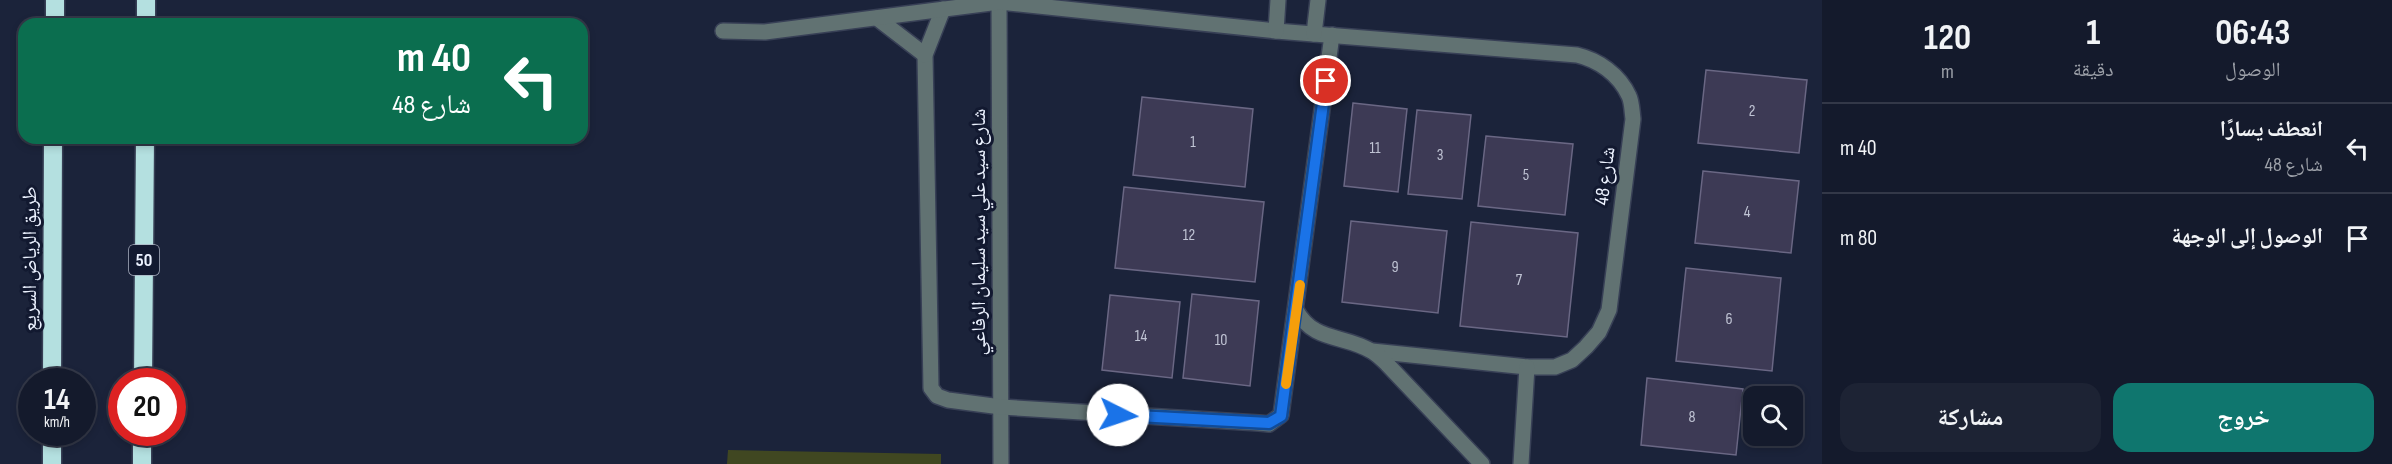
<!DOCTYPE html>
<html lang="ar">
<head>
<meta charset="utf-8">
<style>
	body { margin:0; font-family:"Sofia Sans Condensed","Noto Naskh Arabic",sans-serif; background:#1d2334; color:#f1f3f6; direction:rtl; height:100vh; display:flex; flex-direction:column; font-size:22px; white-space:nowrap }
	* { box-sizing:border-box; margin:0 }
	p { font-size:20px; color:#9da1a9 }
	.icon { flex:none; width:33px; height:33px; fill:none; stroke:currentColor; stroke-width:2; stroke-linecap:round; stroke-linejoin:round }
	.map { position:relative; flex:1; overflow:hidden; direction:ltr }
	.side { display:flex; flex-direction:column; background:#141a2c; width:570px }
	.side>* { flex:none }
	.guide { position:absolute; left:18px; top:18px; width:570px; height:126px; border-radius:18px; box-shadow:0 3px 9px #0003,0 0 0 2px #333848; direction:rtl; background:#0b6e4f; color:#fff; overflow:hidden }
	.tools { position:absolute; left:1743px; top:386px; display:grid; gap:12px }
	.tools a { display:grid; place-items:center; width:60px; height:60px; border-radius:12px; background:#141a2c; box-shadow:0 3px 9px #0003,0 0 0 2px #333848; font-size:30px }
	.speed { position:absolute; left:18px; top:368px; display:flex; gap:12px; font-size:30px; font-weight:700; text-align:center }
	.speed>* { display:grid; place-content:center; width:78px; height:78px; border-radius:50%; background:#141a2c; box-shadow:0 3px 9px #0003,0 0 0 2px #333848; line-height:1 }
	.speed small { font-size:15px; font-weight:400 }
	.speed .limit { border:9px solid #d22; background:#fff; color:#111 }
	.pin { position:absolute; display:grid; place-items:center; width:51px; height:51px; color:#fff; margin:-26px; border:3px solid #fff; border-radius:50%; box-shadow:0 2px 6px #0007 }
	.me { position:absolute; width:66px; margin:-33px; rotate:94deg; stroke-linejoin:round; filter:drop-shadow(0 0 4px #0008) }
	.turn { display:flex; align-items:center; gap:21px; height:126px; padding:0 18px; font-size:27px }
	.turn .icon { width:78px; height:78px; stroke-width:2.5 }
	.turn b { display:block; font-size:42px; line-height:51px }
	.eta { display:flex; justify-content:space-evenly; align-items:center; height:102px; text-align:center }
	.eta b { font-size:36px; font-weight:700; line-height:42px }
	.button { display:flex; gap:12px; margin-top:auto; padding:12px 18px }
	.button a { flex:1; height:69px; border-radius:18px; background:#0f766e; color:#fff; font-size:24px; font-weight:700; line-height:69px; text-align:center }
	.button a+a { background:#1d2334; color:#f1f3f6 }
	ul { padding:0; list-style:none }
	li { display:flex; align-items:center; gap:18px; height:90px; padding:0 18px; border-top:2px solid #333848 }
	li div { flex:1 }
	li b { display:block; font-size:22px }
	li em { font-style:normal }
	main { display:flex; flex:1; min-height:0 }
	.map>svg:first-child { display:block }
	.green { fill:#404721 }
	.building { fill:#3d3a55; stroke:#6a6784; stroke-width:1.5 }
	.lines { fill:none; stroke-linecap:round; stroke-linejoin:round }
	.minor-casing { stroke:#384056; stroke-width:18 }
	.highway-casing { stroke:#384056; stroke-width:21 }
	.minor { stroke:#617272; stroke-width:15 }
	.highway { stroke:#b4e0e0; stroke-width:18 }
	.route-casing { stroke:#114b97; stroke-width:15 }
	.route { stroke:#1a73e8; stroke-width:10 }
	.slow { stroke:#f59e0b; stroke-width:10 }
	.labels { text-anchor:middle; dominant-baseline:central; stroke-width:6; stroke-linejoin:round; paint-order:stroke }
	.number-label { font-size:16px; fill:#c0c4d4 }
	.shield { fill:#121930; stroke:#abb1c1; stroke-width:1.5 }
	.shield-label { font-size:18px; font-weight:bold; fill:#ecf2ff }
	.street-label { font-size:20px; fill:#ecf2ff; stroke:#121930 }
</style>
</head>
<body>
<main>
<section class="side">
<div class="eta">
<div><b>06:43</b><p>الوصول</p></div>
<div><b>1</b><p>دقيقة</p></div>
<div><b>120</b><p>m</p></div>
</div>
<ul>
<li><svg class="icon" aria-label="left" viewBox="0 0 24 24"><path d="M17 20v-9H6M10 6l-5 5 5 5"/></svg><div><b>انعطف يسارًا</b><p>شارع 48</p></div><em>40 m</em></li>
<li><svg class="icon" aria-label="arrive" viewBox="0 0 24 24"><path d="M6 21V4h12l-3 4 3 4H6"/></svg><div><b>الوصول إلى الوجهة</b></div><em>80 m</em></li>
</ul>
<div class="button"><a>خروج</a><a>مشاركة</a></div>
</section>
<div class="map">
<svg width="1822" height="464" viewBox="0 0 1822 464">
	<rect width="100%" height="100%" fill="#1b233a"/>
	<path class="green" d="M728,450L941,454V464H727Z"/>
	<g class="building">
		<path d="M1706,70L1807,80L1799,153L1698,143Z"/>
		<path d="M1142,97L1253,109L1245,187L1133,175Z"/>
		<path d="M1353,103L1407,109L1398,192L1344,186Z"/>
		<path d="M1417,110L1471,115L1462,199L1408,194Z"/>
		<path d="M1486,136L1573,144L1565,215L1478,206Z"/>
		<path d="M1703,171L1799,181L1791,253L1695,243Z"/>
		<path d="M1124,187L1264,202L1255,282L1115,268Z"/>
		<path d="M1351,221L1447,231L1438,313L1342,302Z"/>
		<path d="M1471,222L1578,233L1567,337L1460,326Z"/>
		<path d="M1686,268L1781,278L1772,371L1676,361Z"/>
		<path d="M1192,294L1259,301L1250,386L1183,378Z"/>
		<path d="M1110,295L1180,302L1172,378L1102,370Z"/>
		<path d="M1647,378L1743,389L1736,455L1641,445Z"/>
	</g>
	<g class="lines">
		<g class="minor-casing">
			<g id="minor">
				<path d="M999,0L1001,464"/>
				<path d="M943,9L925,55L931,388L937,396L948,400L1001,407L1259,423L1269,424L1281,415L1332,35"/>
				<path d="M877,18L925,55"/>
				<path d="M723,31L765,32L999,2L1276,31L1577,55C1598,60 1619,74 1629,96C1632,102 1632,112 1633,119L1609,310L1599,332L1586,347L1572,360L1555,367H1527L1372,351"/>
				<path d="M1276,31L1278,0"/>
				<path d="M1314,34L1318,0"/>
				<path d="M1296,310C1314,343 1345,334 1373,352C1378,355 1383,360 1387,364L1482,464"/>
				<path d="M1521,464L1527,367"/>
			</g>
		</g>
		<g class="highway-casing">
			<g id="highway">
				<path d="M55,24V0"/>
				<path d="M146,24V0"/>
				<path d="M52,381L53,138"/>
				<path d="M143,381L145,138"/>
				<path d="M52,432V464"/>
				<path d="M142,464V432"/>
			</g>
		</g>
		<use href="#minor" class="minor"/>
		<use href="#highway" class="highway"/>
	</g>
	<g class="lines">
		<g class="route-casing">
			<path id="route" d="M1118,415L1269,423L1281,416L1326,81"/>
		</g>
		<use href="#route" class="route"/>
		<path class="slow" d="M1286,384L1300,285"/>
	</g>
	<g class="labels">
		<g class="number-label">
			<text x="1752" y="111">2</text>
			<text x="1193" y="142">1</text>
			<text x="1375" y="148">11</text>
			<text x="1440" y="155">3</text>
			<text x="1526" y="175">5</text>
			<text x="1747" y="212">4</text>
			<text x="1189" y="235">12</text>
			<text x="1395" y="267">9</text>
			<text x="1519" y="280">7</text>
			<text x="1729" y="319">6</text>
			<text x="1141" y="336">14</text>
			<text x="1221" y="340">10</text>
			<text x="1692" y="417">8</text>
		</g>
		<rect class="shield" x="129" y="245" width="30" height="30" rx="4.5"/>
		<g class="shield-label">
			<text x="144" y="260">50</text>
		</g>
		<g class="street-label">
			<text transform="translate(1605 176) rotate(-83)">شارع 48</text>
			<text transform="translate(979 232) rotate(-90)">شارع سيد علي سيد سليمان الرفاعي</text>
			<text transform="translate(30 259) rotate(-90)">طريق الرياض السريع</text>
		</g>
	</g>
</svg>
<div class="tools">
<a><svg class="icon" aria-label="search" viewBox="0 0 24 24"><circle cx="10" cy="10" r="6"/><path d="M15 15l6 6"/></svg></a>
</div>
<div class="speed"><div>14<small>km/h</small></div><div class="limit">20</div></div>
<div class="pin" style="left:1326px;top:81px;background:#d93025"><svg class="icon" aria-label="arrive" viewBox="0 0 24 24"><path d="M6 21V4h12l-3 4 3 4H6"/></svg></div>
<svg class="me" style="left:1118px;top:415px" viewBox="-20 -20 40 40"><circle r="19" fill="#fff"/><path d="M0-13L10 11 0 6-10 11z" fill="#1a73e8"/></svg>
<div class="guide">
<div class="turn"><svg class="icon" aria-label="left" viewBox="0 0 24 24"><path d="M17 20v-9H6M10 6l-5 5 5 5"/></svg><div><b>40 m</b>شارع 48</div></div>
</div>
</div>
</main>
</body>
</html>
